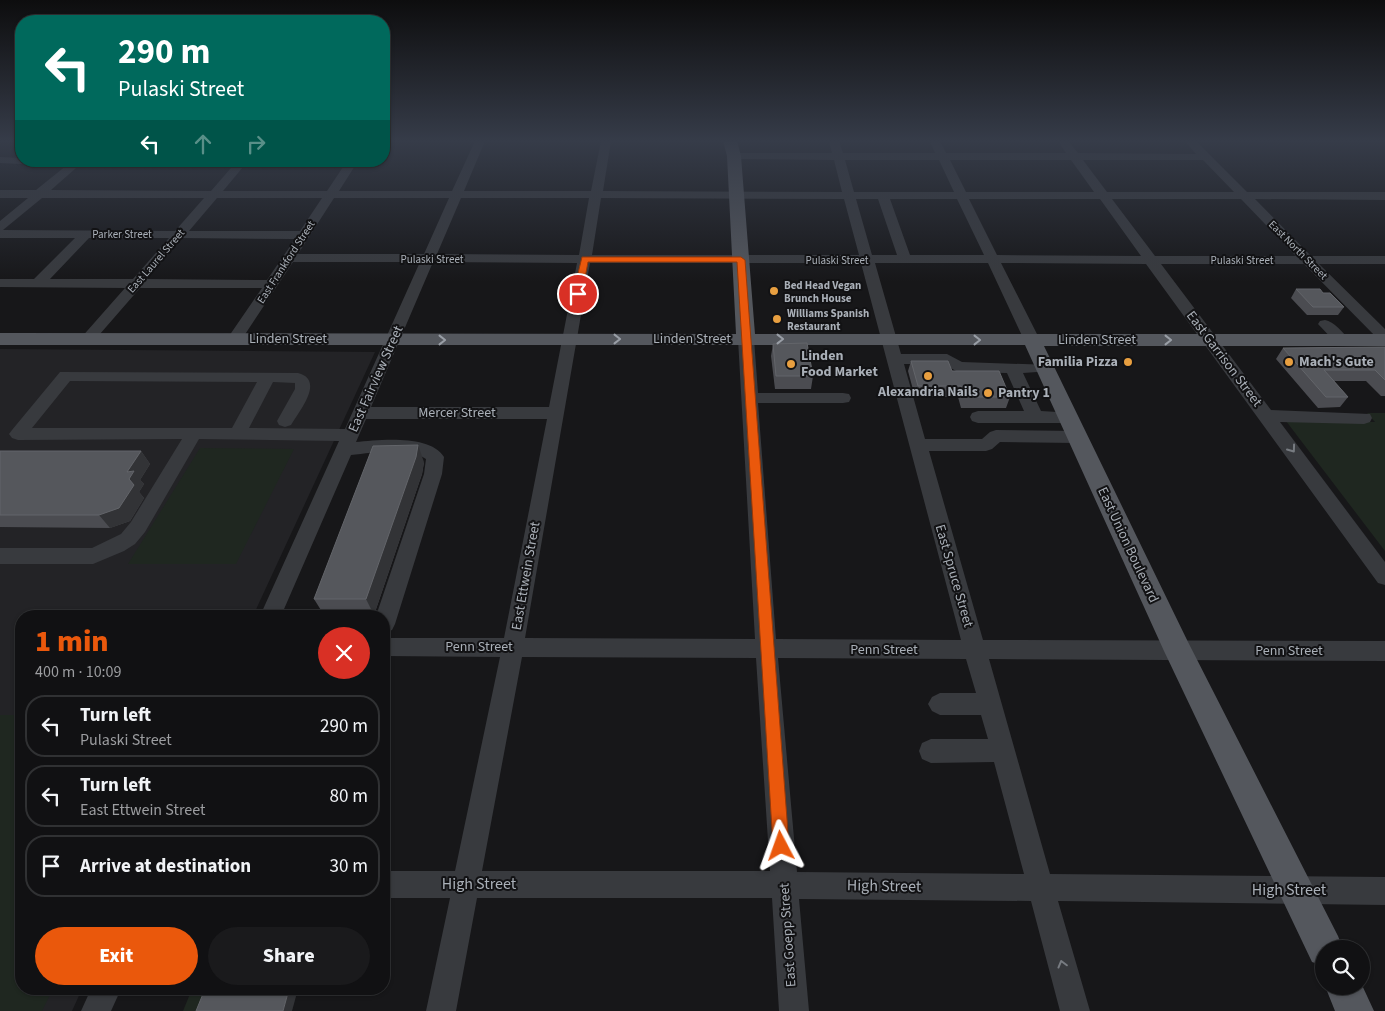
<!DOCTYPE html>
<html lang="en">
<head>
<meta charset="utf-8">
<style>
	body { margin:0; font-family:"Source Sans 3",sans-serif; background:#1a1a1c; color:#f1f3f6; height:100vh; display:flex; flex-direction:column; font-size:19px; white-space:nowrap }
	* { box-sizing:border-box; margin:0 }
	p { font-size:16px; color:#9c9da0 }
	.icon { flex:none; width:28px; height:28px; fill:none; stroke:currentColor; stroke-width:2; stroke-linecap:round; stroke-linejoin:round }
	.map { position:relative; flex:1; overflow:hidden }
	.drawer { position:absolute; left:15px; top:610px; width:375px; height:385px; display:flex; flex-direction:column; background:#111113; border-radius:20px; box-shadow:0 1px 4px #0004,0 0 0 1px #303133 }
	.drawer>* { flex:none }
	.banner { position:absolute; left:15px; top:15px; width:375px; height:152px; border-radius:20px; box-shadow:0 1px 4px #0004,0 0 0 1px #303133; background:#00695c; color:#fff; overflow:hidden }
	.buttons { position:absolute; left:1315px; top:940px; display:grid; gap:10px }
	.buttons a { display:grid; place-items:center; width:55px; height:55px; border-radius:50%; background:#111113; box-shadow:0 1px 4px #0004,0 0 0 1px #303133; font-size:25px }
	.pin { position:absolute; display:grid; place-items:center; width:42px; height:42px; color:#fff; margin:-21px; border:2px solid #fff; border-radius:50%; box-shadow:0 1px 5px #0007 }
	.me { position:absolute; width:55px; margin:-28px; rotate:356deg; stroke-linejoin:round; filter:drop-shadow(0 0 4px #0008) }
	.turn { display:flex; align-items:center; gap:18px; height:105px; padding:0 20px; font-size:22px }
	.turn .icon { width:65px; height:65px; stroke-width:2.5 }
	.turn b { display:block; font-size:35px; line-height:42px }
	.lanes { display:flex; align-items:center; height:48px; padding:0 20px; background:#0003; justify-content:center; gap:25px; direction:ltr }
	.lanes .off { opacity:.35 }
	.round { display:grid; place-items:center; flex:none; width:52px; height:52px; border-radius:26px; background:#1a1a1c }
	.headline { display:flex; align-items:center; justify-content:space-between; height:85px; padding:0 20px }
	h1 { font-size:30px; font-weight:800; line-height:38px; color:#ea580c }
	.primary-button { display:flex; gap:10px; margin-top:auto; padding:10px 20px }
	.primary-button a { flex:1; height:58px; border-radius:30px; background:#ea580c; color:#fff; font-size:20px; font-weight:800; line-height:58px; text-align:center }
	.primary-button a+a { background:#1a1a1c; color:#f1f3f6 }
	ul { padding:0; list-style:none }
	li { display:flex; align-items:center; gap:15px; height:62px; margin:0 10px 8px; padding:0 10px; border:2px solid #303133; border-radius:20px }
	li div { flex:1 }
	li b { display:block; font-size:19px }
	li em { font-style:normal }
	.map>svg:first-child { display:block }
	.built { fill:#232326 }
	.green { fill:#1f2720 }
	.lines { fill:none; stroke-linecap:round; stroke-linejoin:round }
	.minor { fill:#383a3e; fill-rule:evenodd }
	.major { fill:#54575d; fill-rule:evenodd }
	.wall { fill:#4b4c51 }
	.shaded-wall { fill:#323336 }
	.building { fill:#55575c; stroke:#63656a }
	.oneway { stroke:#999ea6 }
	.oneway2 { stroke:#777b81 }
	.route { fill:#ea580c; stroke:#983908 }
	.poi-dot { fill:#e89f40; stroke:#121214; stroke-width:2 }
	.labels { text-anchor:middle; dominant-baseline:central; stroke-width:4; stroke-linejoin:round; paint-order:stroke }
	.far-street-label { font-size:11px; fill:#aab0b8; stroke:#121214 }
	.far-poi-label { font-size:11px; font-weight:bold; fill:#aab0b8; stroke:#121214; text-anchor:start }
	.street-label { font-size:14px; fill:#aab0b8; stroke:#121214 }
	.poi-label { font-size:14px; font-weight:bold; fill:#aab0b8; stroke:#121214; text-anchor:start }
	.near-street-label { font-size:16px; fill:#aab0b8; stroke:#121214 }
</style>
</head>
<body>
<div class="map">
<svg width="1385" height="1011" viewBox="0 0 1385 1011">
	<rect width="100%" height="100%" fill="#171719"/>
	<path class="built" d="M0,349L375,352L253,616H21V989H82L72,1011H0Z"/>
	<g class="green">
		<path d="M1367,413H1385V551L1286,421L1375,422Z"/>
		<path d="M200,448L294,449L236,564H128Z"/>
		<path d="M0,715H21V989H53L42,1011H0Z"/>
		<path d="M192,989H215L207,1011H183Z"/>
	</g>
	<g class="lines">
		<g class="minor">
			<path d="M475,141H485L464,191H591L601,141H611L603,191L842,192L834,160L734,159L728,156L734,153H832L829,141H839L843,153H935L930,141H940L946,153H1066L1058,141H1068L1078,153L1196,154L1185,141H1196L1247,192H1385V200L1255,199L1311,256H1385V264H1319L1385,329V343L1380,341L1304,264H1161L1271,410L1370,414L1372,418L1370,422L1364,424L1280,422L1385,562V585L1378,583L1146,264L1001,263L1040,340L1037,343H1027L1024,340L988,263H875L901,354H947L962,362L1051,365L1053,368L1051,371L1023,373L1041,411L1074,413L1076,417L1074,421L1068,423H978L972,421L970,417L972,413L978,411H1024L1007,373L958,372L943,364H904L925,439H982L990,432L996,430L1077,431L1083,433L1086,437L1083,441L1077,443L1000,442L992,449L986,451H929L983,640L1385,641V661L989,659L1050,874L1385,877V905L1058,901L1090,1011H1060L1031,901L799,899L809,1011H779L772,898H477L456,1011H426L450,898H384V871H455L500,657L384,656V638H504L547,419H366L356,442C379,440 430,434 444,457L442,474L395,624L392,630L384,633V616H376L424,474L426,459C407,446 373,453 351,455L281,616H260L339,441L199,439L145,532L135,544L124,551L93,564H0V548H92L121,534L131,522L182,439L18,440L12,438L9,434L12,430L60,372L298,373C325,380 300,410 291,425L285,427L279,425L277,421L295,389V383L273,382L249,428L345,429L420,262H293L240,342H230L227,339L262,288H140L93,342H83L80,339L125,288L0,287V279H34L75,238H0V221L28,198H0V190H36L72,161H84L51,190L211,191L237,161H248L223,191H327L347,161H358L339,191H452ZM845,160H939L954,192H854ZM950,160H1071L1094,192H966ZM1083,160H1203L1234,192H1107ZM42,198H204L175,231L3,230ZM217,198H322L300,231H189ZM334,198H449L424,254H298ZM461,198H589L579,255L437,254ZM601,198L844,199L859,255H592ZM856,199H878L897,255H872ZM890,199H957L984,255H910ZM969,199H1100L1141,256L997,255ZM1112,199H1241L1296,256H1155ZM89,238H169L133,279H50ZM182,238L295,239L267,280L147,279ZM433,262L577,263L549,407H371ZM590,263H861L961,640L776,639L758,403H843L849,402L851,398L849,394L843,393H758L754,339L751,336H741L738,339L755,639L525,638ZM70,381L257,382L232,428H32ZM522,657L756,658L770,871H482ZM778,658L966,659L976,693H940L932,697L928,704L932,711L940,715H981L988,739H931L922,743L919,751L922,759L931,763L994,762L1024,874L797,872Z"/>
			<path d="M0,157L21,158V161H26L21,164L0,163Z"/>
			<path d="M1325,320C1334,322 1343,332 1349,340L1346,343H1336L1318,324L1320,321Z"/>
			<path d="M91,989H121L111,1011H81Z"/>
		</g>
		<g class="major">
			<path d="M723,141H737L741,156L755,334H1385V346H1044L1188,642L1338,936L1343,949H1324V966L1312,962L1164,651L1025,345H0V333L736,334L727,156Z"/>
			<path d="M1361,983L1374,1011H1335L1325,986H1361Z"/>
		</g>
	</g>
	<g class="wall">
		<path d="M1296,289L1323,293L1344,307L1338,315H1307L1291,298Z"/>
		<path d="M773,344L813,376L811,389H775L771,356Z"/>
		<path d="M1385,347V396H1381L1366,381H1334L1348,397L1340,407L1318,408L1276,359L1283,348Z"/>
		<path d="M911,361L952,371L1010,397L1006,408H961L958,397H915L908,371Z"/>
		<path d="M0,451H141L150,464L140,480L144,484L139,492L144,498L130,521L110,528L0,527Z"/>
		<path d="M424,462L422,474L374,615H324L314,599Z"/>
	</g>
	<g class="shaded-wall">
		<path d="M418,445L424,462L422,474L374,615L366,599Z"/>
		<path d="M141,451L150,464L140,480L144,484L139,492L144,498L130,521L110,528L99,515L129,479L127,472Z"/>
		<path d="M289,989H298L292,1011H283Z"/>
	</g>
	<g class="building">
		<path d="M1296,289H1320L1323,293H1330L1344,307H1313Z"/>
		<path d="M807,343L813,376H776L773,344Z"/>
		<path d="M1385,347V380L1375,370H1324L1348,397H1326L1283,348Z"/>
		<path d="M911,361H948L952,371H999L1010,397H965L961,386H918Z"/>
		<path d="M418,445L416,457L366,599H314L373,446Z"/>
		<path d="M0,451H141L127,472L134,471L129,479L134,485L119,508L99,515H0Z"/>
		<path d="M205,989H289L283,1011H196Z"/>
	</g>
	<defs><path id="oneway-chevron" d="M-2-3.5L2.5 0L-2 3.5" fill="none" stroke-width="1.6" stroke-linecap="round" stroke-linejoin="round" transform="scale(1.25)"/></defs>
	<g class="oneway">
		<use href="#oneway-chevron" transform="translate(617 339)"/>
		<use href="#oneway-chevron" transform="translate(780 339)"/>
		<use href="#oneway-chevron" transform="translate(442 340)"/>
		<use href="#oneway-chevron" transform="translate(977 340)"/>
		<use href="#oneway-chevron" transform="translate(1168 340)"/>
	</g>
	<g class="oneway2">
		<use href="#oneway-chevron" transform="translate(1292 449) rotate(54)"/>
		<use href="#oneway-chevron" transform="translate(1062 964) rotate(-105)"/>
	</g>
	<linearGradient id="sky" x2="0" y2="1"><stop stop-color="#0d0d0e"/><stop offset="0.5" stop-color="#363c49"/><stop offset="1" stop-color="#363c49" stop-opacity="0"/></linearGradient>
	<rect width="1385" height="282" fill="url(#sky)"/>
	<path class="route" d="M582,257H741L745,260L789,846L787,851L781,853L776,851L773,846L737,262H588L582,294L578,296L573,294Z"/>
	<g class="poi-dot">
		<circle cx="774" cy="291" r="5"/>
		<circle cx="777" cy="319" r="5"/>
		<circle cx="1128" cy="362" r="5"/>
		<circle cx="1289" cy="362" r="5"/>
		<circle cx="791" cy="364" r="5"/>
		<circle cx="928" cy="376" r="5"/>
		<circle cx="988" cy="393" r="5"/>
	</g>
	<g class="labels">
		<g class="far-street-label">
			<text x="122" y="234">Parker Street</text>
			<text transform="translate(1298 250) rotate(45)">East North Street</text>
			<text x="432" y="259">Pulaski Street</text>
			<text x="837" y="260">Pulaski Street</text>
			<text x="1242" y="260">Pulaski Street</text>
			<text transform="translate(156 261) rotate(-49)">East Laurel Street</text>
			<text transform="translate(286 262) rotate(-57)">East Frankford Street</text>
		</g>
		<g class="far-poi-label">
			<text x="784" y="285">Bed Head Vegan<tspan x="784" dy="13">Brunch House</tspan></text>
			<text x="787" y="313">Williams Spanish<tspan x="787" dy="13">Restaurant</tspan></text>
		</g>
		<g class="street-label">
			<text x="288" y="339">Linden Street</text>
			<text x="692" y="339">Linden Street</text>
			<text x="1097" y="340">Linden Street</text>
			<text transform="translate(1224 359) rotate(53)">East Garrison Street</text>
			<text transform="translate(376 379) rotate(-66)">East Fairview Street</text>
			<text x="457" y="413">Mercer Street</text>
			<text transform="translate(1128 545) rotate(65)">East Union Boulevard</text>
			<text transform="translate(526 576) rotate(-80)">East Ettwein Street</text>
			<text transform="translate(954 576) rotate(74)">East Spruce Street</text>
			<text x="479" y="647">Penn Street</text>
			<text x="884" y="650">Penn Street</text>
			<text x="1289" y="651">Penn Street</text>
			<text transform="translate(788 935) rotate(-94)">East Goepp Street</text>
		</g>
		<g class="poi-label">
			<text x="801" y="356">Linden<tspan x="801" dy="16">Food Market</tspan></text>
			<text x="1118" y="362" text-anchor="end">Familia Pizza</text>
			<text x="1299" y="362">Mach's Gute</text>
			<text x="928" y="392" text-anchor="middle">Alexandria Nails</text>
			<text x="998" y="393">Pantry 1</text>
		</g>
		<g class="near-street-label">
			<text x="479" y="884">High Street</text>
			<text transform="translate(884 886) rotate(1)">High Street</text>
			<text x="1289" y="890">High Street</text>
		</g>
	</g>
</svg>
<div class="buttons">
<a><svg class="icon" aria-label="search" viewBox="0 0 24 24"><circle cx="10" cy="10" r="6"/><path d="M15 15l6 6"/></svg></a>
</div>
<div class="pin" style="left:578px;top:294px;background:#d93025"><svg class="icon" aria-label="arrive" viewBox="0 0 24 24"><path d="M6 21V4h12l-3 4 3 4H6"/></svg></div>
<svg class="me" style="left:781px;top:846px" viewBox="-20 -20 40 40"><path d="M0-17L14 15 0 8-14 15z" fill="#ea580c" stroke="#fff" stroke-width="4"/></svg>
<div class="banner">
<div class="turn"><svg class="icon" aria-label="left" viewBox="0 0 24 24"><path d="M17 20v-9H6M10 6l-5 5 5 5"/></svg><div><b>290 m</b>Pulaski Street</div></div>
<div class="lanes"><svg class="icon" aria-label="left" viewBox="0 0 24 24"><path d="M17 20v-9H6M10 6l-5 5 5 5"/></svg><svg class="icon off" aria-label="ahead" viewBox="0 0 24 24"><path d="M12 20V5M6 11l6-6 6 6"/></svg><svg class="icon off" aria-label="right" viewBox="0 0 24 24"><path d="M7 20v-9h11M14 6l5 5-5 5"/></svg></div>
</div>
<section class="drawer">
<div class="headline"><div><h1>1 min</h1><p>400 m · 10:09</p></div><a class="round" style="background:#d93025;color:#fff"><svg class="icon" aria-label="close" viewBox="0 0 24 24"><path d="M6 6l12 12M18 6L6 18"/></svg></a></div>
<ul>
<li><svg class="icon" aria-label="left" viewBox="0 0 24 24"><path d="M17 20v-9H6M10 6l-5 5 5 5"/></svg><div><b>Turn left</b><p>Pulaski Street</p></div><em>290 m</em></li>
<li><svg class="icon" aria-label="left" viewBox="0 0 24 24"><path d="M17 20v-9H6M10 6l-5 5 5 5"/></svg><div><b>Turn left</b><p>East Ettwein Street</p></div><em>80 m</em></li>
<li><svg class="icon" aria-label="arrive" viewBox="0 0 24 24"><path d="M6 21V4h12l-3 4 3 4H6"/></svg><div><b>Arrive at destination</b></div><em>30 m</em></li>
</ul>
<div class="primary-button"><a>Exit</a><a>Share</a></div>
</section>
</div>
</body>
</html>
